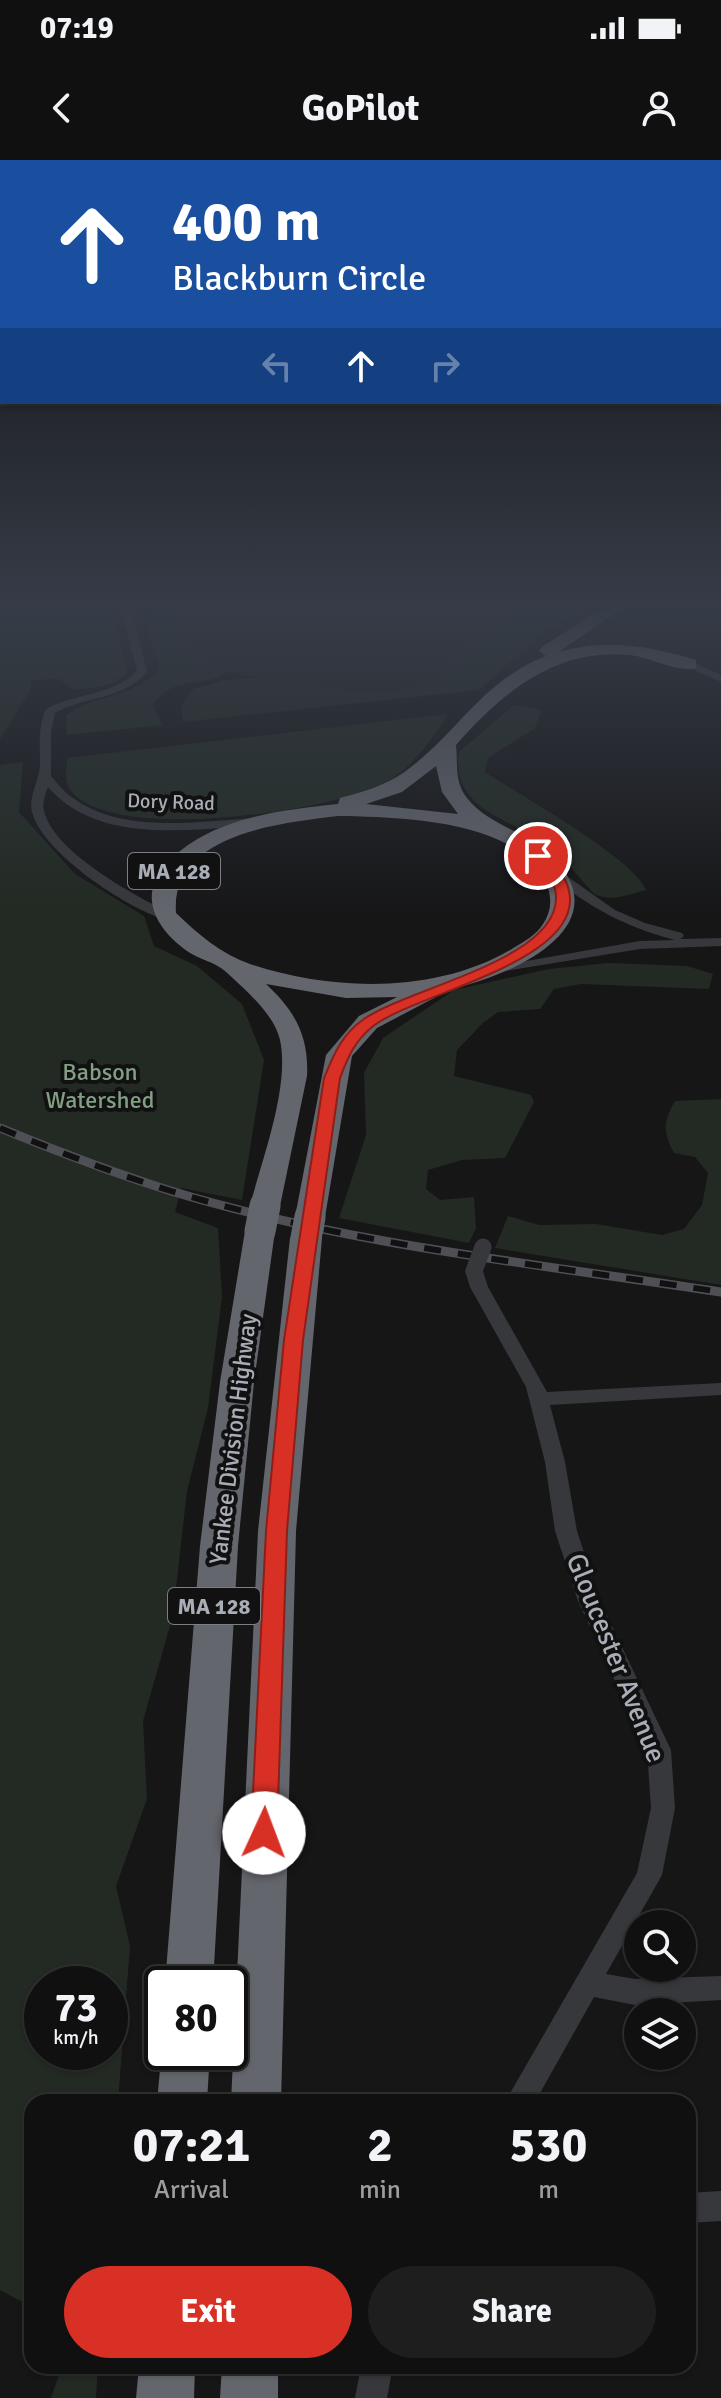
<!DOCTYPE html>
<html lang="en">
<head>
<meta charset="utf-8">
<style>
	body { margin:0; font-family:Signika,sans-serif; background:#1e1e1f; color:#f1f3f6; height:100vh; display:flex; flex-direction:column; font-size:30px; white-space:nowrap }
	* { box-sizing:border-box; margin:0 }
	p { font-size:26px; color:#9c9d9f }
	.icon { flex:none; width:44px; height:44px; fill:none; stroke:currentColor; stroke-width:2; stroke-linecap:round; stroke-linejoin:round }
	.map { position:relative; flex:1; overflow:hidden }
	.sheet { position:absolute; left:24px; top:1934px; width:672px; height:280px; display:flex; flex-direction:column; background:#101011; border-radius:24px; box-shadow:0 2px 6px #0004,0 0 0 2px #303031 }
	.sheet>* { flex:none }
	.top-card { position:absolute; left:0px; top:0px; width:722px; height:244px; box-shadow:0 2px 6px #0004,0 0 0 2px #303031; background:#1a4fa0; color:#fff; overflow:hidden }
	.controls { position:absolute; left:624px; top:1750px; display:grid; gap:16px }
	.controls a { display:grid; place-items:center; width:72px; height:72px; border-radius:50%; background:#101011; box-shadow:0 2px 6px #0004,0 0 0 2px #303031; font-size:40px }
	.speed { position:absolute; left:24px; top:1806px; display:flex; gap:16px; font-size:40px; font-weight:700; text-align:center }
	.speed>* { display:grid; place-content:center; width:104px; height:104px; border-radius:50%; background:#101011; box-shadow:0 2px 6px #0004,0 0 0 2px #303031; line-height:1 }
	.speed small { font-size:20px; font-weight:400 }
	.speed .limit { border:4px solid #111; border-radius:12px; background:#fff; color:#111 }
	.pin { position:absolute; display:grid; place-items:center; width:68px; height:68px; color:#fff; margin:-34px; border:4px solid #fff; border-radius:50%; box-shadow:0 2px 8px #0007 }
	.me { position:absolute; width:88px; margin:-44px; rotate:2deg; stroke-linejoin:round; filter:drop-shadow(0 0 6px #0008) }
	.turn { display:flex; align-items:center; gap:28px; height:168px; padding:0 40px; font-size:36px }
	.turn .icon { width:104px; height:104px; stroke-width:2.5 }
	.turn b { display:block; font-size:56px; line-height:68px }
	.lanes { display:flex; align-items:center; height:76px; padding:0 40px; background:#0003; justify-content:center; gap:40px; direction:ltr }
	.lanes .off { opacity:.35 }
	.eta { display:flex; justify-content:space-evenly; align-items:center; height:136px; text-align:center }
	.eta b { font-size:48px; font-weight:700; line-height:56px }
	.cta { display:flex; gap:16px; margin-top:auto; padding:16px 40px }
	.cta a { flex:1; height:92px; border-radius:48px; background:#d93025; color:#fff; font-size:32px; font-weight:700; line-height:92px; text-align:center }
	.cta a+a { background:#1e1e1f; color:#f1f3f6 }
	.status { display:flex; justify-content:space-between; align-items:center; height:56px; padding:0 40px; background:#101011; direction:ltr }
	.status svg { height:22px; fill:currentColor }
	header { display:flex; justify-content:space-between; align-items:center; height:104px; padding:0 40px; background:#101011; font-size:36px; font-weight:700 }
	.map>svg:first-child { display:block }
	.built { fill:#222224 }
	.green { fill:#222a23; fill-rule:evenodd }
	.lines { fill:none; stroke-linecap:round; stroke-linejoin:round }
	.street { fill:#37383c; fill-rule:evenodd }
	.highway { fill:#64666d; fill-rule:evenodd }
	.rail-casing { stroke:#4f5055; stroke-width:9 }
	.rail { stroke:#111112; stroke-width:6; stroke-dasharray:17; stroke-linecap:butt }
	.street-bridge { stroke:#37383c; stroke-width:17 }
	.highway-bridge { stroke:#64666d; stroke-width:31 }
	.route { fill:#d93025; stroke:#8d1f18; stroke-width:2 }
	.labels { text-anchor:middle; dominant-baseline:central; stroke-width:8; stroke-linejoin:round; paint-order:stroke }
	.far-street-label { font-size:20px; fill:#a9adb6; stroke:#111112 }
	.shield { fill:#111112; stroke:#7b7e85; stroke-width:2 }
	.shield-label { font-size:22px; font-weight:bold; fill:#a9adb6 }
	.park-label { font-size:24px; fill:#829f84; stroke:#111112 }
	.street-label { font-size:24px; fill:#a9adb6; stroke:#111112 }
	.near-street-label { font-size:28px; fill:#a9adb6; stroke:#111112 }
</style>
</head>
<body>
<div class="status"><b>07:19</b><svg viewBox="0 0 49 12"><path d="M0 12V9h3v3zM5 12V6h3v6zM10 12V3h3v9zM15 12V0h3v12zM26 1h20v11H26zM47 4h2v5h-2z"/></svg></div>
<header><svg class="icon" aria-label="back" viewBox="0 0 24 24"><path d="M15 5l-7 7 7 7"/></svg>GoPilot<svg class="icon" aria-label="person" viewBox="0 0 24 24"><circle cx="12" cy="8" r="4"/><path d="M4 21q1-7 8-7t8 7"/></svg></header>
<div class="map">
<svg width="721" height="2238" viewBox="0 0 721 2238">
	<rect width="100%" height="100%" fill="#161617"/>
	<path class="built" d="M166,443H539L434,525L358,538L206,508L180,482L181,472L141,457Z"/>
	<g class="green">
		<path d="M0,443H111L127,513L112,524L94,528L73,529L59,519L31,520V529L0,579Z"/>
		<path d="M534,443H599L542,473L479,530L183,562L181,546L193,529C207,526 221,520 235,519C317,508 366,563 451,507L446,502Z"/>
		<path d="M165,455L189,474L184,485L204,501L229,510C204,531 175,512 153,545L162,565L67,575L66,555C97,533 130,540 160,509L144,456Z"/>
		<path d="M514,545L541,550L535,568L488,598L485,612C518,634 635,699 646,730C629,735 610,742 594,734C579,717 563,697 545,684C508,657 451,650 459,592Z"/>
		<path d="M448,554C432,579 414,606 387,622C336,651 105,686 69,628C64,619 67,607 67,598Z"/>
		<path d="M23,602L19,652L75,714L144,756L154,786L197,806L242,844L264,900L242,1040L181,1028L175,1052L218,1068L222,1137L208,1248L187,1331L173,1455L143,1561L147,1639L116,1726L130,1786L118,1942H32V2147L0,2130V605ZM42,1824H110V1892H42Z"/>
		<path d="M608,803L687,806L713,814L709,829L581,824L554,829L540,849L498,852L483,863L457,890L454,916L531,935L534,942L505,998L462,1000L428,1010L426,1029L440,1040L474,1037L476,1068L469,1083L339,1058L366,975L364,913L383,878L454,830L549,809Z"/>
		<path d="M721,939V1125L495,1088L508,1056L539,1065L596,1064L662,1075L684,1069L702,1045L708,1013L695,997L674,993C663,972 663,961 675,941Z"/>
		<path d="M62,2206H98L96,2238H51Z"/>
	</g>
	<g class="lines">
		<g class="street">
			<path d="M120,443H130L147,512C123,540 85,536 55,553L51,571V616C58,624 64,632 73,638C124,675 199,661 257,658L263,662L257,666C189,669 98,685 48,627C45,635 42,643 44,651C54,692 133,735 169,752V758L164,759C126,748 42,692 32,652C28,636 40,620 40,604C40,585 38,566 46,549C75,533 112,536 137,511Z"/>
			<path d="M690,501L721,515V522L686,506L685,504Z"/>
			<path d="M554,707L615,750L645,763L682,773L684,776L680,779L721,778V786L640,789L481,815L479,812L486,808L640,781L675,780C625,767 588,747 549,714V708Z"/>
			<path d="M474,1106L483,1111L488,1127L547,1232L721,1223V1235L550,1245L565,1302L577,1371L600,1441L671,1590L675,1648L662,1715L606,1814L635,1819L721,1816V1840L635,1845L594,1837L535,1942H505L637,1713L651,1648L647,1590L578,1441L555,1371L545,1302L526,1227L470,1127L465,1111Z"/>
			<path d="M721,2031V2061L688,2063V2033Z"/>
			<path d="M361,2206H393L387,2238H355Z"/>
		</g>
		<g class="highway">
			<path d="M610,443H630L559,492C606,478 650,486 696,500V508C677,513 650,497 630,495C555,488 503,532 456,585C458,603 454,622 467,638C491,668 530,671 556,700C623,775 491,823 437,832L434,838L377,868L352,896L325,1057L321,1063H299L295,1057L326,895L359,856L397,837L346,838L266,824C295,851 309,876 307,916L280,1046L276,1052H254L250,1046C262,999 290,927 280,880C274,853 242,827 225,811C215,802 198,799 187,791C155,768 136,734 169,701C211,658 280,650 338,644L340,638C362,632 384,626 403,613C456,576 481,521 546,496L539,491L542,487ZM436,606L442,632L458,654L366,644L402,632ZM338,656C397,657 513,659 544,719C552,734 553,749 543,764C536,775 525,781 515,787C440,834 332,832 250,804C221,794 198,774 176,753C170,674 280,663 338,656Z"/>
			<path d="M260,1062L271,1064L275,1071L254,1222L238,1386L213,1824H165L200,1386L220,1222L245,1071L249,1064Z"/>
			<path d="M306,1069L317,1071L322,1078L296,1371L281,1942H231L258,1371L290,1078L295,1071Z"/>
			<path d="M162,1888V1892H210L207,1942H157Z"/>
			<path d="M139,2206H195L194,2238H136Z"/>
			<path d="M222,2206H278V2238H220Z"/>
		</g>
		<g class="rail-casing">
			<path id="rail" d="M0,968C56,991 113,1013 171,1031C349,1085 538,1104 721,1132"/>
		</g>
		<use href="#rail" class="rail"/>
		<path class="street-bridge" d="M474,1111L483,1087"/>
		<g class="highway-bridge">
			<path d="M260,1071L265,1046"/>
			<path d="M306,1078L310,1057"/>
		</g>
	</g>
	<linearGradient id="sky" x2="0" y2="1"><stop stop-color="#0c0c0d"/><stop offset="0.59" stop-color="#363c47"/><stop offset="1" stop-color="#363c47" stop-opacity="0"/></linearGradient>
	<rect width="721" height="756" fill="url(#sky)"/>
	<path class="route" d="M534,693H543C550,702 561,711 566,722C600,799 413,833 372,867C354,882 348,897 340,918L303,1180L287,1371L277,1673L273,1681L264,1684L255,1681L251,1673L266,1371L284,1180L324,918C334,894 342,874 364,859C408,828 558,800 556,737C556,720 541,708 532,696Z"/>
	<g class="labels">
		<g class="far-street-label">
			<text transform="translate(171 642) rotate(2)">Dory Road</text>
		</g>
		<g class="shield">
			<rect x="128" y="693" width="92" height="36" rx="6"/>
			<rect x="168" y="1428" width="92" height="36" rx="6"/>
		</g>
		<g class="shield-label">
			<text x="174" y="711">MA 128</text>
			<text x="214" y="1446">MA 128</text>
		</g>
		<g class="park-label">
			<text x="100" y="912">Babson<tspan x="100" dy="28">Watershed</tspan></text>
		</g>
		<g class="street-label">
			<text transform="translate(233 1279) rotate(-83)">Yankee Division Highway</text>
		</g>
		<g class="near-street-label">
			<text transform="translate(616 1498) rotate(68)">Gloucester Avenue</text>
		</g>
	</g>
</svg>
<div class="controls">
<a><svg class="icon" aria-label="search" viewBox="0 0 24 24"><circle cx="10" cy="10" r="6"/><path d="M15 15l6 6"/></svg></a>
<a><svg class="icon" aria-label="layers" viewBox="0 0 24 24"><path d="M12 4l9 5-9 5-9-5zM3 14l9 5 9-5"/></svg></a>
</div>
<div class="speed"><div>73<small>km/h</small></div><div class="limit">80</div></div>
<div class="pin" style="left:538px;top:696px;background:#d93025"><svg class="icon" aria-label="arrive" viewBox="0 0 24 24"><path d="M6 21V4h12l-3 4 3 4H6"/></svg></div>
<svg class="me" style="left:264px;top:1673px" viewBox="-20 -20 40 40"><circle r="19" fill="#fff"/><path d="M0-13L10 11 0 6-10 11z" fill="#d93025"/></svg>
<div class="top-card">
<div class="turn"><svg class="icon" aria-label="ahead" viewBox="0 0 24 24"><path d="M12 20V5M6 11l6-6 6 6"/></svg><div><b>400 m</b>Blackburn Circle</div></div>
<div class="lanes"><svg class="icon off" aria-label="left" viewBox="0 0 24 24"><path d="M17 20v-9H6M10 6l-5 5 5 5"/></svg><svg class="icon" aria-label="ahead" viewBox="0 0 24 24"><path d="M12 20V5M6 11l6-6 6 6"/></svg><svg class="icon off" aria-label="right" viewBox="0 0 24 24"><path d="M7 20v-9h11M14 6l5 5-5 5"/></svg></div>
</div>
<section class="sheet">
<div class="eta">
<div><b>07:21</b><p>Arrival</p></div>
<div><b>2</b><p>min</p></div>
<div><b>530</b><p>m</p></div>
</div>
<div class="cta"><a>Exit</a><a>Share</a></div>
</section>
</div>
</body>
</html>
